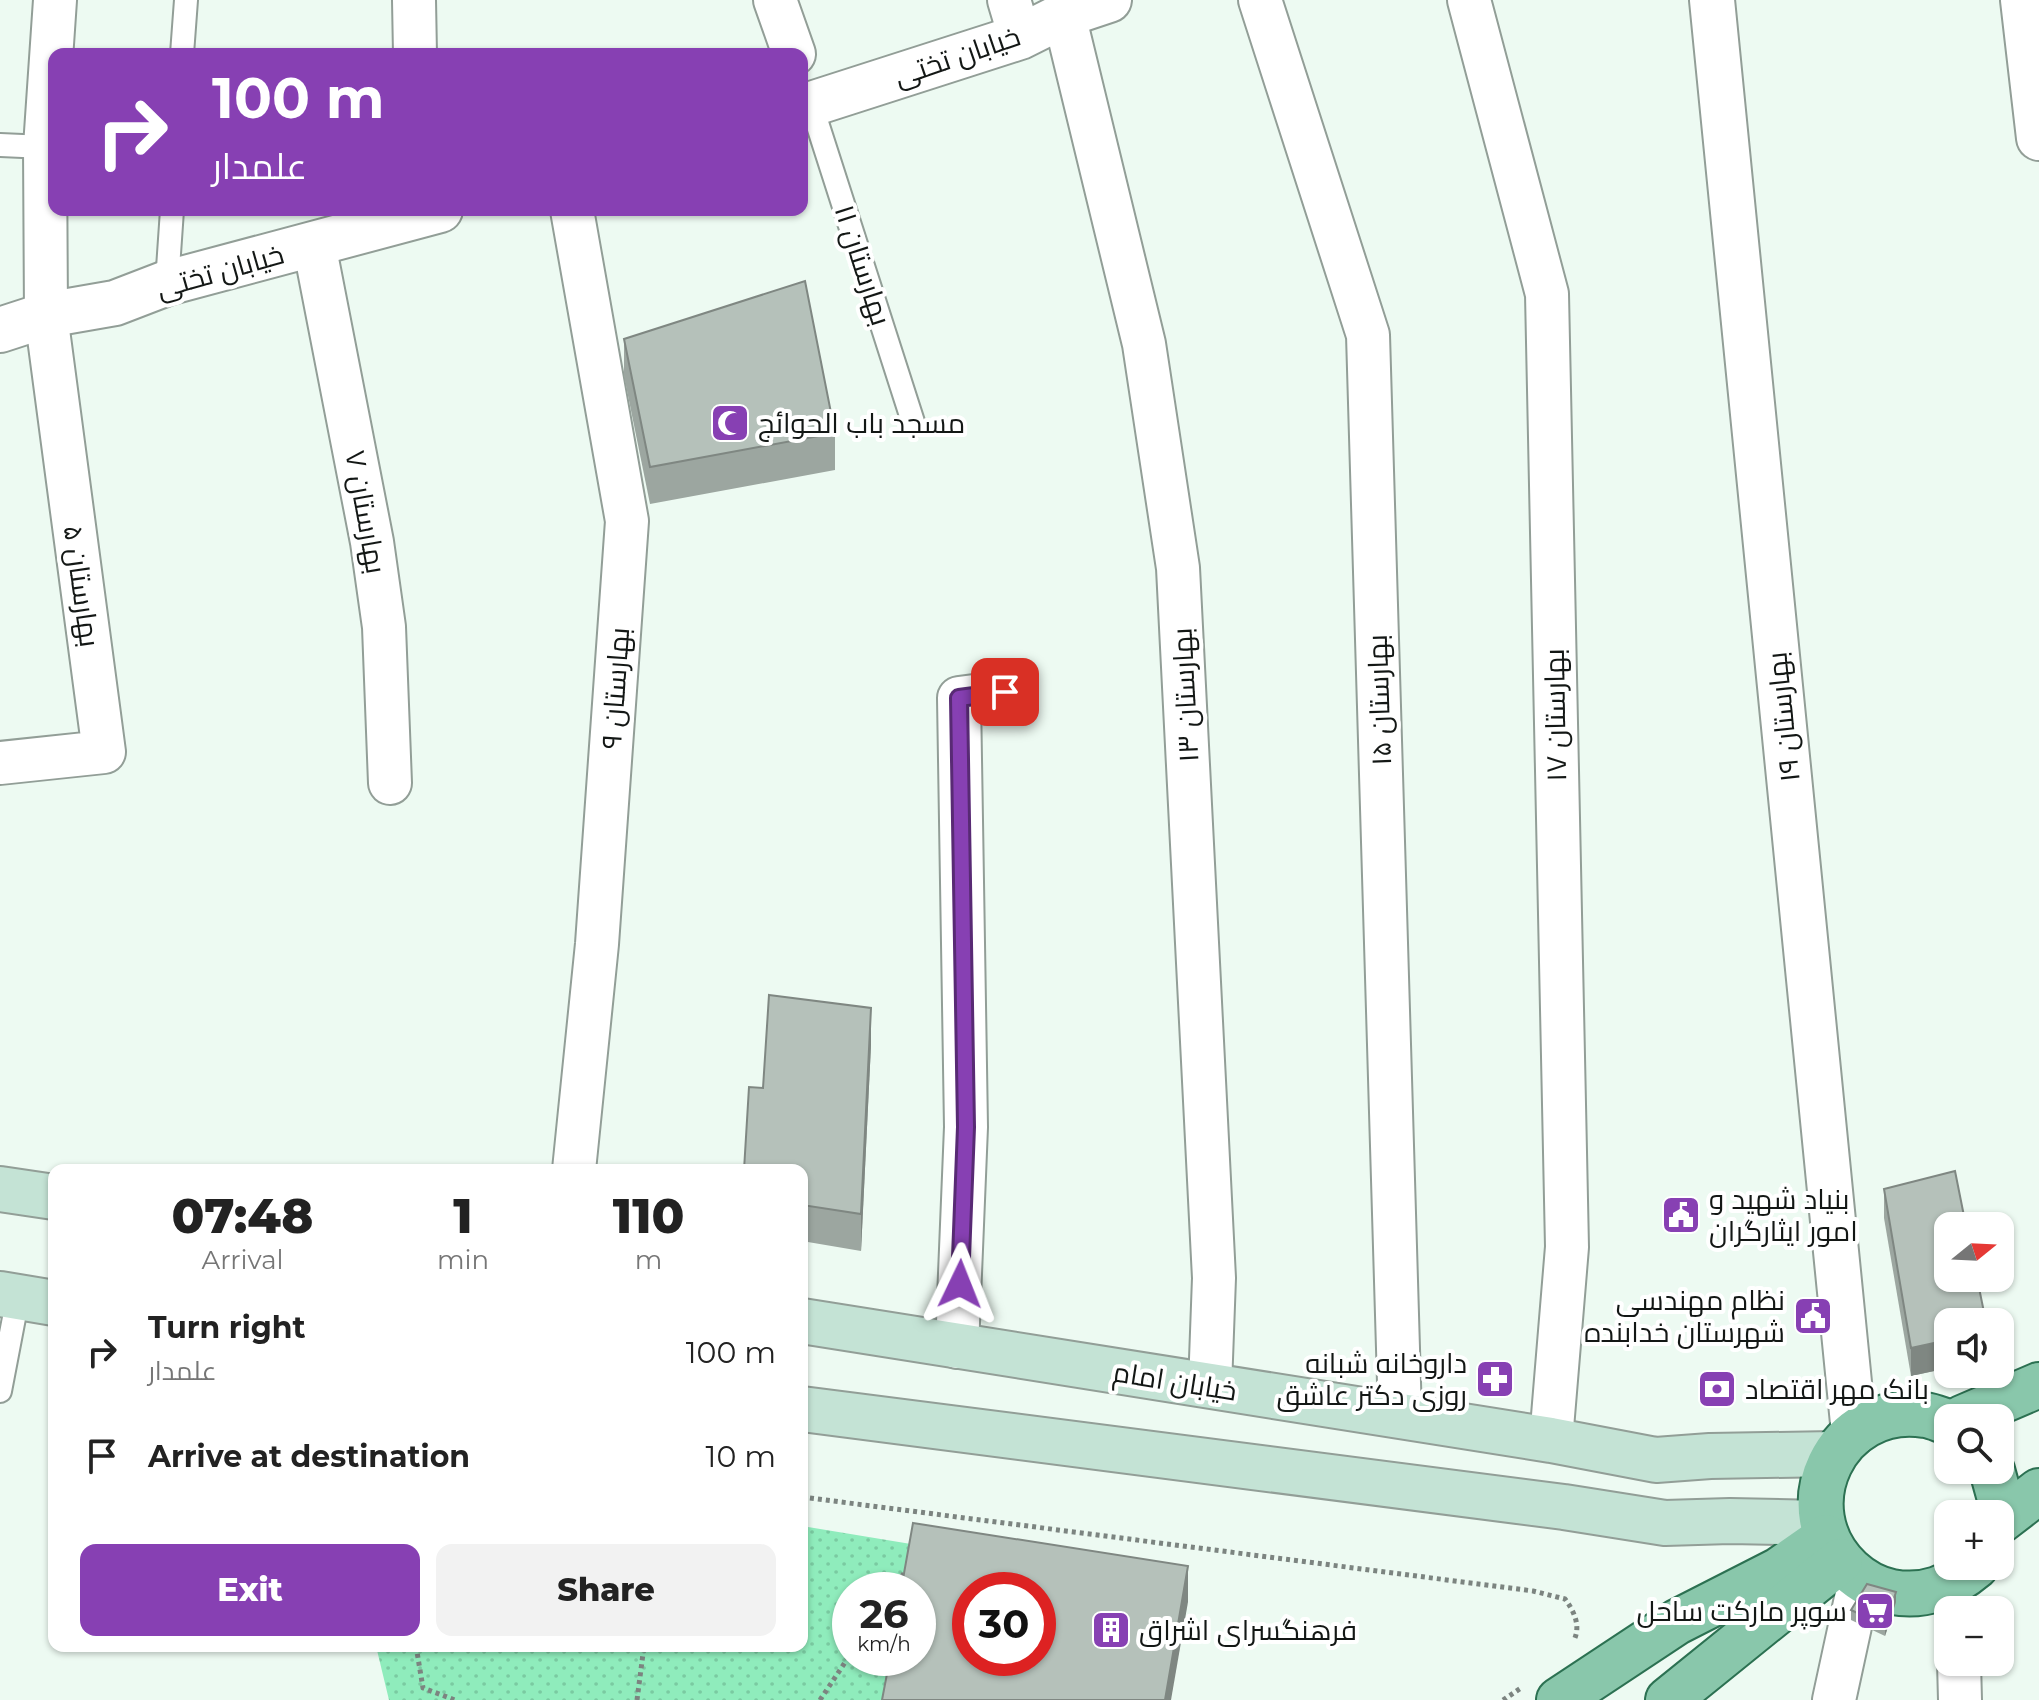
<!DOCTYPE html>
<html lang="en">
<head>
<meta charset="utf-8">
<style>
	body { margin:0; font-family:Montserrat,Cairo,sans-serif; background:#f2f2f2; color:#222; height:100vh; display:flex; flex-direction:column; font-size:30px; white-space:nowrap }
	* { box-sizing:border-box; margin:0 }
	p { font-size:26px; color:#767676 }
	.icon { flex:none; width:44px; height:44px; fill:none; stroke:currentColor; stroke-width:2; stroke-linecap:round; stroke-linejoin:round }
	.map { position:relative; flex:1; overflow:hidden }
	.panel { position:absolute; left:48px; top:1164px; width:760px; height:488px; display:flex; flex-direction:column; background:#fff; border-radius:16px; box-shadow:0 2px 6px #0004 }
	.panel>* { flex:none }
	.top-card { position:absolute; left:48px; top:48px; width:760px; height:168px; border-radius:16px; box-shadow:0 2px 6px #0004; background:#8740b3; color:#fff; overflow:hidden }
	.needle { width:52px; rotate:72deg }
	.fabs { position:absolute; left:1934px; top:1212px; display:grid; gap:16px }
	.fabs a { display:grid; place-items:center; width:80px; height:80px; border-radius:16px; background:#fff; box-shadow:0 2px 6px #0004; font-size:40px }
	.speed { position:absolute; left:832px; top:1572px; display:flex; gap:16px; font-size:40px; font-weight:700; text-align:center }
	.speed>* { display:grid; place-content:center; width:104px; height:104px; border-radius:50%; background:#fff; box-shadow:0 2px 6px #0004; line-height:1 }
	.speed small { font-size:20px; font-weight:400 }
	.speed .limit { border:12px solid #d22; background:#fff; color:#111 }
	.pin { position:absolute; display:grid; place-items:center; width:68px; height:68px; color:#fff; margin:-34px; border-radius:16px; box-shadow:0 4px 12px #0006 }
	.me { position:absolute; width:88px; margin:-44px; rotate:2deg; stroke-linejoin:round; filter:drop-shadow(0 0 6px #0008) }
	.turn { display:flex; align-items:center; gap:28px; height:168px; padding:0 32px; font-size:36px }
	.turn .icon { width:104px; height:104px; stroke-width:2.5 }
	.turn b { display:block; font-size:56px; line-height:68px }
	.eta { display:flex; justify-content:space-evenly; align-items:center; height:136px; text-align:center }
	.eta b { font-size:48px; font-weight:800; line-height:56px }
	.button { display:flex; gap:16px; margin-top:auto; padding:16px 32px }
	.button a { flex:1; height:92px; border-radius:16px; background:#8740b3; color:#fff; font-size:32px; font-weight:800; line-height:92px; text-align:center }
	.button a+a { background:#f2f2f2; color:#222 }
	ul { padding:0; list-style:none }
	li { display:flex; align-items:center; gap:24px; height:104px; padding:0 32px }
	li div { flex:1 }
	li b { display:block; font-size:30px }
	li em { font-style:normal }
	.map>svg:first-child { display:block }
	.grass { fill:url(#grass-dots) }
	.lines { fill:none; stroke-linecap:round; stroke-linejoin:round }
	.service-casing { stroke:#929e97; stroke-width:26 }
	.minor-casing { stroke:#929e97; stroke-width:46 }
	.tertiary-casing { stroke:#929e97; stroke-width:48 }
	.secondary-casing { stroke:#929e97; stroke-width:48 }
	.primary-casing { stroke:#2c7152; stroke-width:48 }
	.path { stroke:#7c8480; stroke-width:5; stroke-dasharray:4 4; stroke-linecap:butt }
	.service { stroke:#fff; stroke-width:22 }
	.minor { stroke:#fff; stroke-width:42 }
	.tertiary { stroke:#fff; stroke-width:44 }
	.secondary { stroke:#c4e3d5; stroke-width:44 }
	.primary { stroke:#89c7ab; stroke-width:44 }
	.wall { fill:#9ca6a0 }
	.shaded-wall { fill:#7f8782 }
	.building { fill:#b5c1ba; stroke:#7f8782; stroke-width:2; fill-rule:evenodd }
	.route-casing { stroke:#582a74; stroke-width:20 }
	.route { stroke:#8740b3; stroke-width:14 }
	.labels { text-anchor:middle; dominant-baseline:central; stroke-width:8; stroke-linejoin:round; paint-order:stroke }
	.street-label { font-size:28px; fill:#131715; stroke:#fff }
	.poi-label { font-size:28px; fill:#131715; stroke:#fff; text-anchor:start }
</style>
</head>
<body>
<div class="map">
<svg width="2039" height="1700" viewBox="0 0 2039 1700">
	<defs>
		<pattern id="grass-dots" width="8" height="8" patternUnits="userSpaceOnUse" patternTransform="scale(2)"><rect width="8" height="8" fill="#8fecbc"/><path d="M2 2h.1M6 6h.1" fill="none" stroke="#7acaa1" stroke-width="1.8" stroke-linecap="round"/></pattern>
	</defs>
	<rect width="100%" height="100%" fill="#edfaf2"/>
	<path class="grass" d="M802,1526L917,1545L909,1590H850V1658H898L890,1700H389L376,1646H802Z"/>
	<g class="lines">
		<g class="service-casing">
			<g id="service">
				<path d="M182,54L186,0"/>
				<path d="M811,104L914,425"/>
				<path d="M0,145L45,147"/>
				<path d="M167,283L172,210"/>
				<path d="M0,1391L18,1297"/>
			</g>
		</g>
		<g class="minor-casing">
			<g id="minor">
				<path d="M414,0L415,54"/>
				<path d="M775,0L794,54"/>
				<path d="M1009,0L1020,37"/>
				<path d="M1260,0L1368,335L1400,1416"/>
				<path d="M1469,0L1547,294L1567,1247L1551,1440"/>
				<path d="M1064,15L1144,344L1178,568L1214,1278L1210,1386"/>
				<path d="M572,210L627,521L597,944L574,1170"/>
				<path d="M314,244L372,542L384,627L390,783"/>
				<path d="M0,763L104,752L46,315L45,147L55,0"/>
				<path d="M957,1347L966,1127L959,698L1005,692"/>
				<path d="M1959,1662L1960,1700"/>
				<path d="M1834,1700L1860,1580"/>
			</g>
		</g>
		<g class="tertiary-casing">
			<g id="tertiary">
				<path d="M1712,0L1854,1433"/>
				<path d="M2023,0L2039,138"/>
				<path d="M802,107L1020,37L1064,15L1109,0"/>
				<path d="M0,330L46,315L115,303L167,283L440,210"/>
			</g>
		</g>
		<g class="secondary-casing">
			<g id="secondary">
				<path d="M0,1189L54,1197"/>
				<path d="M0,1294L54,1303"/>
				<path d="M802,1321L1551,1440L1656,1460L1710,1456L1834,1454"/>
				<path d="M802,1409L1564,1507L1665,1523L1730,1521L1821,1523"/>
			</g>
		</g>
		<g class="primary-casing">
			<g id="primary">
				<path d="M1962,1418L2039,1385"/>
				<path d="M1948,1422C1941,1420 1933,1416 1925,1415C1836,1401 1785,1509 1850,1570C1862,1581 1876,1589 1892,1592C1925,1598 1951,1587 1976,1566"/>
				<path d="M1992,1470L2000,1499L1999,1514"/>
				<path d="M2000,1521L2039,1491"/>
				<path d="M1559,1700L1677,1622L1779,1570L1826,1537"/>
				<path d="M1668,1700L1840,1561"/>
			</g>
		</g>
		<g class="path">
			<path d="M802,1497L1533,1591L1565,1599C1574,1611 1581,1626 1574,1640"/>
			<path d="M893,1590L908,1567"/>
			<path d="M416,1646L423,1688L455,1700"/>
			<path d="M637,1700L644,1646"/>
			<path d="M820,1700L850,1655"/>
			<path d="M1503,1700L1521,1688"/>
		</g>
		<use href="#service" class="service"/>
		<use href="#minor" class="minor"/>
		<use href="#tertiary" class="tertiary"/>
		<use href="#secondary" class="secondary"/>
		<use href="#primary" class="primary"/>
	</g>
	<g class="wall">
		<path d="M624,339L835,433V470L650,504L624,376Z"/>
		<path d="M871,1045L861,1251L802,1241V1170L763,1088Z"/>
		<path d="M1884,1189L1948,1322V1368L1911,1376L1884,1218Z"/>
		<path d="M1896,1602L1885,1636L1851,1620V1610Z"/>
	</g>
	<g class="shaded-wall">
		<path d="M871,1008V1045L861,1251V1214Z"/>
		<path d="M1948,1340V1368L1911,1376V1348Z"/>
		<path d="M1188,1566V1602L1171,1700H1165Z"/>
		<path d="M1896,1592V1602L1885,1636V1626Z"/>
	</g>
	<g class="building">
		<path d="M805,281L835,433L650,467L624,339Z"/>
		<path d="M769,995L871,1008L861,1214L802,1205V1170H744L749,1087L763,1088Z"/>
		<path d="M1955,1171L1966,1226H1948V1278H1977L1986,1322H1948V1340L1911,1348L1884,1189Z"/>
		<path d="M913,1523L1188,1566L1165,1700H882L890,1658H918V1590H901ZM970,1590H1038V1658H970Z"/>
		<path d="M1867,1584L1896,1592L1885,1626L1851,1610Z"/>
	</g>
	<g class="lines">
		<g class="route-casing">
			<path id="route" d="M960,1284L966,1127L959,698L1005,692"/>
		</g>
		<use href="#route" class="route"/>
	</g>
	<defs>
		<g id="mosque-square" transform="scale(2)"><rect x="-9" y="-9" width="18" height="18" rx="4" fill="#8740b3" stroke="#fff"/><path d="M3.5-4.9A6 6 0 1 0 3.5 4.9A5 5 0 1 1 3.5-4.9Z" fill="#fff"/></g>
		<g id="civic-square" transform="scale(2)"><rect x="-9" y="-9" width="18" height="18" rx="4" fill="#8740b3" stroke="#fff"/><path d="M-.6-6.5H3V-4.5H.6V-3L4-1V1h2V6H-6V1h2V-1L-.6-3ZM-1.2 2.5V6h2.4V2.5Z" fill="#fff"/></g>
		<g id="pharmacy-square" transform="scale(2)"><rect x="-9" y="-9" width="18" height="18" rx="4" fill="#8740b3" stroke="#fff"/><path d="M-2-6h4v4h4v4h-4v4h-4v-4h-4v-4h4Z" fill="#fff"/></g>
		<g id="bank-square" transform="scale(2)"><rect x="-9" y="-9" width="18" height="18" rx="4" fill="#8740b3" stroke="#fff"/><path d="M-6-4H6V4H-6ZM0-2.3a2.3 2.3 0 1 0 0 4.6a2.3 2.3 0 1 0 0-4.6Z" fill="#fff"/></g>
		<g id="supermarket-square" transform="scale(2)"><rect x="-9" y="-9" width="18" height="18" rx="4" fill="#8740b3" stroke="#fff"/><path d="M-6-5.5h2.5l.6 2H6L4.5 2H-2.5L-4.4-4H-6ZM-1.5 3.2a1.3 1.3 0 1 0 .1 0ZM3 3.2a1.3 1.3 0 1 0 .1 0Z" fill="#fff"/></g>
		<g id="building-square" transform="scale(2)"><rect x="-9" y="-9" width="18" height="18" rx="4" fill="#8740b3" stroke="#fff"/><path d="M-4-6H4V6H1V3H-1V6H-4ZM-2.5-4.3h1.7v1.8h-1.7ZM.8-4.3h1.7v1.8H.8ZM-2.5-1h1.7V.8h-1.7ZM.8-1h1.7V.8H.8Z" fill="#fff"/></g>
	</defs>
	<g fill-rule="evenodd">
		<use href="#mosque-square" x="730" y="423"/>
		<use href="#civic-square" x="1681" y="1215"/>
		<use href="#civic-square" x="1813" y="1316"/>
		<use href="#pharmacy-square" x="1495" y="1379"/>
		<use href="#bank-square" x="1717" y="1389"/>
		<use href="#supermarket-square" x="1875" y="1611"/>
		<use href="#building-square" x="1111" y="1630"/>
	</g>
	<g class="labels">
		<g class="street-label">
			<text transform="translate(957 56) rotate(-19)">خیابان تختی</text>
			<text transform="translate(863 265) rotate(72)">بهارستان ۱۱</text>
			<text transform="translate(220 271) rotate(-16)">خیابان تختی</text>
			<text transform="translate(366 512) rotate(80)">بهارستان ۷</text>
			<text transform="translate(82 586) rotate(82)">بهارستان ۵</text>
			<text transform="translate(615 688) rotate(-86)">بهارستان ۹</text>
			<text transform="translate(1185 695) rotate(-93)">بهارستان ۱۳</text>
			<text transform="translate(1379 700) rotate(-92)">بهارستان ۱۵</text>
			<text transform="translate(1555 715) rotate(-91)">بهارستان ۱۷</text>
			<text transform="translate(1783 717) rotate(-96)">بهارستان ۱۹</text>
			<text transform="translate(1175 1381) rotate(9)">خیابان امام</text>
		</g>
		<g class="poi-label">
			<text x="758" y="423">مسجد باب الحوائج</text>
			<text x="1709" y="1199">بنیاد شهید و<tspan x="1709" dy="32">امور ایثارگران</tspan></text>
			<text x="1785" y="1300" text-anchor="end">نظام مهندسی<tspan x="1785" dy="32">شهرستان خدابنده</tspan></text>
			<text x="1467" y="1363" text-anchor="end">داروخانه شبانه<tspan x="1467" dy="32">روزی دکتر عاشق</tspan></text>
			<text x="1745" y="1389">بانک مهر اقتصاد</text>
			<text x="1847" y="1611" text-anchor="end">سوپر مارکت ساحل</text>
			<text x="1139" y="1630">فرهنگسرای اشراق</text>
		</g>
	</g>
</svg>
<div class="fabs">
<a><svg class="needle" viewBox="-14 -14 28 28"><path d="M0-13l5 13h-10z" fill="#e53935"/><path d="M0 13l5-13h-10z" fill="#767676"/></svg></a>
<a><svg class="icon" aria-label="sound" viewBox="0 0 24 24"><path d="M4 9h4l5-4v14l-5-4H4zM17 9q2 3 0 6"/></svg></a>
<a><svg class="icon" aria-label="search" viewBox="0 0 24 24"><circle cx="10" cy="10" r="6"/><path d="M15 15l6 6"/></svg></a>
<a>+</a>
<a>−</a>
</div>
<div class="speed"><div>26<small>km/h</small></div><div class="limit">30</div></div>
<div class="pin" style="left:1005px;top:692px;background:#d93025"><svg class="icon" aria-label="arrive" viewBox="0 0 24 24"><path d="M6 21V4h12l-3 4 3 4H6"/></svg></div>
<svg class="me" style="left:960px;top:1284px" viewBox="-20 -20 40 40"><path d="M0-17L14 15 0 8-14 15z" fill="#8740b3" stroke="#fff" stroke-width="4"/></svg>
<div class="top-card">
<div class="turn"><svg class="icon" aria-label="right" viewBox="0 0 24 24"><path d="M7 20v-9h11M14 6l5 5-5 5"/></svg><div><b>100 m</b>علمدار</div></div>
</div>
<section class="panel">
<div class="eta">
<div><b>07:48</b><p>Arrival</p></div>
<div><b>1</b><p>min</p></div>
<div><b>110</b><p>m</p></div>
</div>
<ul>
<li><svg class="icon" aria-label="right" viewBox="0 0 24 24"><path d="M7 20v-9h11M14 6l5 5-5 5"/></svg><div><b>Turn right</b><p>علمدار</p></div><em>100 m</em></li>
<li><svg class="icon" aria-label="arrive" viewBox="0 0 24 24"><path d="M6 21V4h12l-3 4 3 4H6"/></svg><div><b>Arrive at destination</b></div><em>10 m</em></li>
</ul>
<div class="button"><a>Exit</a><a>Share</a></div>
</section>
</div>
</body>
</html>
